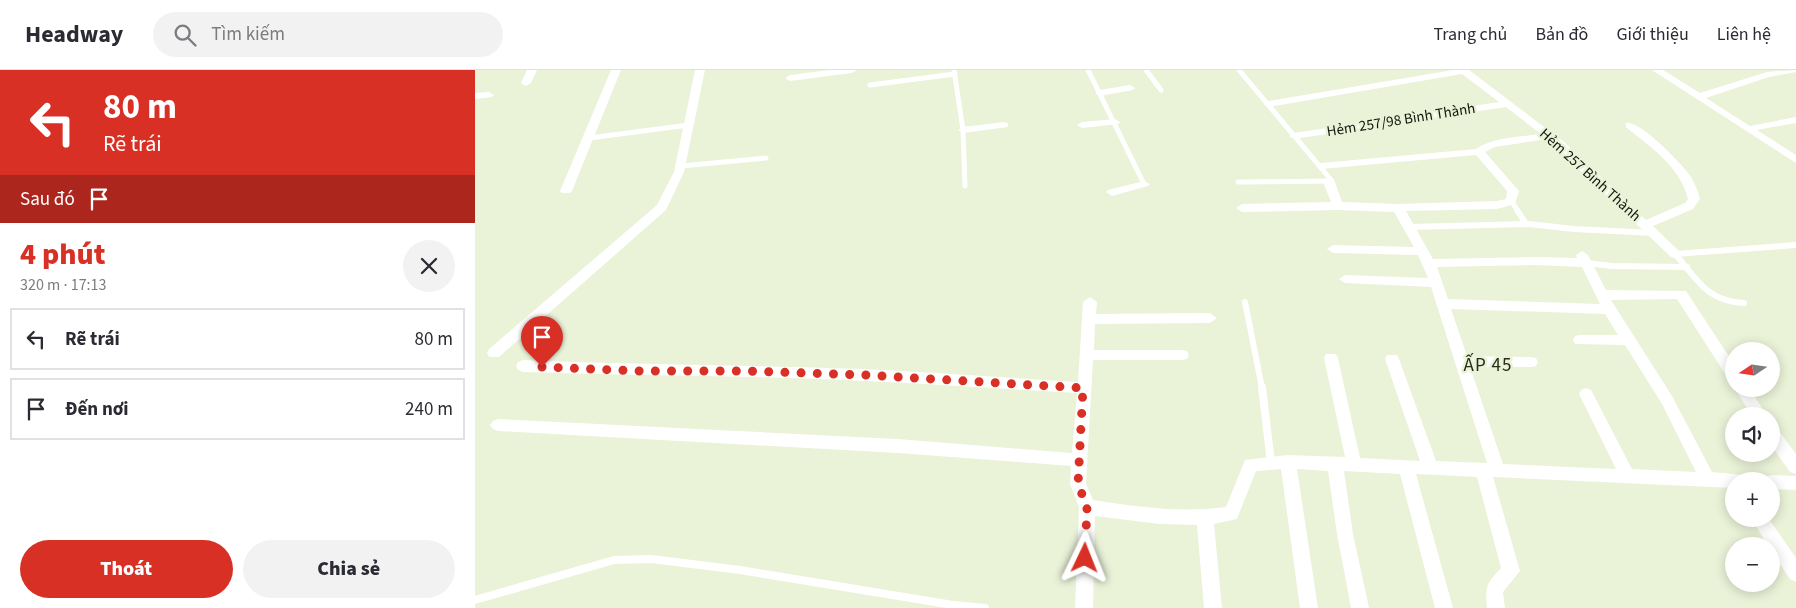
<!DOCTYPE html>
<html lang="vi">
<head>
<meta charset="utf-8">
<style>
	body { margin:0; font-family:"Source Sans 3",sans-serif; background:#f2f2f3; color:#2b2b33; height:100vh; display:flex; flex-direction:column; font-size:19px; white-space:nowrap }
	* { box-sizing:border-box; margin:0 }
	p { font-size:16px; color:#7c7c81 }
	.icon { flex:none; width:28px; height:28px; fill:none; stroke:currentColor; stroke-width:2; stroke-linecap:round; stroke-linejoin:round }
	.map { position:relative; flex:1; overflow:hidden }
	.drawer { display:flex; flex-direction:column; background:#fff; width:475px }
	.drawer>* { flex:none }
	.hud { background:#d93025; color:#fff; overflow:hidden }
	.needle { width:32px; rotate:257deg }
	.buttons { position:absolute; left:1250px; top:272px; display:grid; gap:10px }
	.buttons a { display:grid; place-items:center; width:55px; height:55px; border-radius:50%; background:#fff; box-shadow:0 2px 12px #0003; font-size:25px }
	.pin { position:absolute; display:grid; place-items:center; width:42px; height:42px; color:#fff; margin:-51px -21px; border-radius:50% 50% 50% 0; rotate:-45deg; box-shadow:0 0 5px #0007 }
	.pin .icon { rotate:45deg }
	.me { position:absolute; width:55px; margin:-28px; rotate:2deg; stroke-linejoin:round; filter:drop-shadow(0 0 4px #0008) }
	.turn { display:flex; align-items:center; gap:18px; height:105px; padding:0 20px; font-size:22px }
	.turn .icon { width:65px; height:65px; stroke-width:2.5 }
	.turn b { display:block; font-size:35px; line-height:42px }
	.then { display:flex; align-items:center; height:48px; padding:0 20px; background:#0003; gap:10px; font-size:19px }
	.round { display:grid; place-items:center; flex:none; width:52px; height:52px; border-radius:26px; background:#f2f2f3 }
	.summary { display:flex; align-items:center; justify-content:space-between; height:85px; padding:0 20px }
	h1 { font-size:30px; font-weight:800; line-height:38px; color:#d93025 }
	.primary-button { display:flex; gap:10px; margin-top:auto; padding:10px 20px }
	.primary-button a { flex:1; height:58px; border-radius:30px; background:#d93025; color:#fff; font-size:20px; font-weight:800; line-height:58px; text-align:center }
	.primary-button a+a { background:#f2f2f3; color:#2b2b33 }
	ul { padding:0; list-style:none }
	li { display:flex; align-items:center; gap:15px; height:62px; margin:0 10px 8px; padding:0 10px; border:2px solid #e1e1e2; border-radius:0px }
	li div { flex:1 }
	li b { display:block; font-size:19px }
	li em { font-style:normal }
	header { display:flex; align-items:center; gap:30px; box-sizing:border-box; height:70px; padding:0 25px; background:#fff; border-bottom:1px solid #e1e1e2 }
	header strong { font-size:24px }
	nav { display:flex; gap:28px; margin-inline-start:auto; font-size:18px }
	.search { width:350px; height:45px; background:#f2f2f3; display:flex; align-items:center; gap:12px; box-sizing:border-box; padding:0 18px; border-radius:28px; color:#7c7c81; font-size:19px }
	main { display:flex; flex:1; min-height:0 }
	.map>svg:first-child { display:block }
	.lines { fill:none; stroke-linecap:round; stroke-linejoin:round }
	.lane-far2 { stroke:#fff; stroke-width:5 }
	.lane-far1 { stroke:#fff; stroke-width:6 }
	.lane { stroke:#fff; stroke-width:8 }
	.street { fill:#fff; fill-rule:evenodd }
	.route { stroke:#d93025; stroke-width:9; stroke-dasharray:0 16.2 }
	.labels { text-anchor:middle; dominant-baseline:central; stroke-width:5; stroke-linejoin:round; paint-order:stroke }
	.far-street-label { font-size:15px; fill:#13150c; stroke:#eaf2d8 }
	.neighbourhood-label { font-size:19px; letter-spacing:1px; fill:#282d19; stroke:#eaf2d8 }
</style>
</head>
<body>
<header>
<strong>Headway</strong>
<div class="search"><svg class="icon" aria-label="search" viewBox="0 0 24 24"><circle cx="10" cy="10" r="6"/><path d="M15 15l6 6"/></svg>Tìm kiếm</div>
<nav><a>Trang chủ</a><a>Bản đồ</a><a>Giới thiệu</a><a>Liên hệ</a></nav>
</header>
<main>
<section class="drawer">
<div class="hud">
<div class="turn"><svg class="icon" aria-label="left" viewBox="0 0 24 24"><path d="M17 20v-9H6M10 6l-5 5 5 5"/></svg><div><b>80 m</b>Rẽ trái</div></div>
<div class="then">Sau đó<svg class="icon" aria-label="arrive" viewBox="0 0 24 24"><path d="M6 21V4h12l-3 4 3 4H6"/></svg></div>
</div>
<div class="summary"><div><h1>4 phút</h1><p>320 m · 17:13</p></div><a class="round"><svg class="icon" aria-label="close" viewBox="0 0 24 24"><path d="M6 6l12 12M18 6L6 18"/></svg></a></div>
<ul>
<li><svg class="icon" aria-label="left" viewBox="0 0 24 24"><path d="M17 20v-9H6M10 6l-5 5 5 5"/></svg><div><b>Rẽ trái</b></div><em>80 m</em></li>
<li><svg class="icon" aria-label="arrive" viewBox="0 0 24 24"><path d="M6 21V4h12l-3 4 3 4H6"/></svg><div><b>Đến nơi</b></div><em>240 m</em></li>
</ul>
<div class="primary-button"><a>Thoát</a><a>Chia sẻ</a></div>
</section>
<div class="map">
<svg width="1321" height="538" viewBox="0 0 1321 538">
	<rect width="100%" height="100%" fill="#eaf2d8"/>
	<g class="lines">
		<g class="lane-far2">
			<path d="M479,0L488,60L490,116"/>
			<path d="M613,0L669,114"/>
			<path d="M671,0L686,20"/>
			<path d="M764,0L857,111"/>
			<path d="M395,15L480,4"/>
			<path d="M114,68L214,55"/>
			<path d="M206,96L291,88"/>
			<path d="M763,112L856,111"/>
			<path d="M1036,131L1043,141"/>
		</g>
		<g class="lane-far1">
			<path d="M1042,140L1051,154"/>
			<path d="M935,157L1054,154L1099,159L1179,163"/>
			<path d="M1200,184L1321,175"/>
			<path d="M1200,184C1223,210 1231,231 1269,233"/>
			<path d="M1111,193L1137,196L1212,197"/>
			<path d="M770,232L787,318"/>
		</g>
		<g class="lane">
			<path d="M787,317L796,393"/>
			<path d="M0,530L139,490L176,489L265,500L478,535L510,538"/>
		</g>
		<g class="street">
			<path d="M52,0H62L56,13L51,16L46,13Z"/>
			<path d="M136,0H146L97,121L95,123H87L85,121Z"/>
			<path d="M220,0H230L209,102L191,140L24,287H14L12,283L14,279L182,135L199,102Z"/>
			<path d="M355,0H382L377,3L315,11L310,8L315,5Z"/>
			<path d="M978,0H994L1089,72L1171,150L1210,133L1213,129C1205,96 1176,78 1151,57V53C1165,50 1208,95 1216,107C1220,114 1223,121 1225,129L1218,139L1178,156L1204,181L1206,184L1200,188L1196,187L1072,69L1020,77L1010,82L1044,121L1040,134L1022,139L931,141L958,189L1060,187L1102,188L1101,185L1107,181L1113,185L1131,220L1211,221L1259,294V312L1254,310L1202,229L1136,230L1197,326L1237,402L1278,406L1280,411H1259V418L1018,407L1045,501L1028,522L1030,538H1012C1010,516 1011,514 1026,498L1002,407L941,404L978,538H960L925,404L869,401L878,464L894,538H876L862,464L853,401L822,399L843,538H825L806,399L781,401L762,449L739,454L747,538H729L722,455L684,454L620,446L618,538H600L604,437L595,414L596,396L423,383L23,361L18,359L15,355L18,351L23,349L423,369L597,383L602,323C531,319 460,314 389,311C276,305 162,306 48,302L43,300L41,296L43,292L48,290C161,295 274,295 388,299C459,302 531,308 603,312L608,232L615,227L622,232L621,244L735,243L742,248L735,253L620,254L619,280H707L712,281L714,285L712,289L707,290H618L611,414L618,430C662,437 706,443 751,437L770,390L813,385L870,387L849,288L851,284H861L863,288L885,388L945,391L910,289L912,285H922L924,289L961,391L1012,393L956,217L870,213L864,209L870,205L953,208L943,185L858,183L852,179L858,175L939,177L919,142L863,140L767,142L761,138L767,134L856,132L848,112L854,109L860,112L867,132L923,134L1022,131L1031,129L1032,121L1001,85L846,99L841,96L846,93L1001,79C1018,67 1045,67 1066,64L1031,37L819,69L814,66L819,63L1024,32L987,4L793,37L788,34L793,31ZM1060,195L1107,197L1125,234L973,229L962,197ZM976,239L1130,244L1143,265H1105L1100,266L1098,270L1100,274L1150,275L1187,334L1221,402L1157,399L1116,320L1111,318L1106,320L1104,324L1141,399L1028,394L995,297H1056L1061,296L1063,292L1061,288L1056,287L992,286Z"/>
			<path d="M1177,0H1188L1225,23L1292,2L1321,0V2L1294,7L1231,28L1275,56L1321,47V53L1282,60L1321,85V93Z"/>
			<path d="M655,15L660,18L658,20L625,26L620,23L625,20Z"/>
			<path d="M14,22L19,25L17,27L0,29V23Z"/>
			<path d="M640,49L645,52L644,54L607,58L602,55L607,52Z"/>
			<path d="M529,52L533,53V57L488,63L483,60L488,57Z"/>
			<path d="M669,111L675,114L673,116L637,126L631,122L633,120Z"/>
			<path d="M1260,319H1275L1292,346H1277Z"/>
			<path d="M1296,356L1301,357L1321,384V404L1315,402L1296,375Z"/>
			<path d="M1296,405L1321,406V420L1296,419V411H1288L1290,407Z"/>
			<path d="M1277,449H1294L1321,488V512L1315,509L1296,481V476H1293Z"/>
		</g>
	</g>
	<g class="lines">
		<path class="route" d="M67,297L165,301H270L390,305L608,318L603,414L612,437L610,488"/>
	</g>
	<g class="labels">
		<g class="far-street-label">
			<text transform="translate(926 50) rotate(-9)">Hẻm 257/98 Bình Thành</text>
			<text transform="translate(1115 105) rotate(42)">Hẻm 257 Bình Thành</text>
		</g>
		<g class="neighbourhood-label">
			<text x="1013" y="295">ẤP 45</text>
		</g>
	</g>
</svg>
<div class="buttons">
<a><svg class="needle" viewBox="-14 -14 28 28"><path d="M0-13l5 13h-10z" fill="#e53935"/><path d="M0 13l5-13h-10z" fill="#7c7c81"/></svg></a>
<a><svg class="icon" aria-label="sound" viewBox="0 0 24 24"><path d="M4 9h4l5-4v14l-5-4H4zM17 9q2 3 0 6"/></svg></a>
<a>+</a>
<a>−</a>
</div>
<div class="pin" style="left:67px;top:297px;background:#d93025"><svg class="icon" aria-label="arrive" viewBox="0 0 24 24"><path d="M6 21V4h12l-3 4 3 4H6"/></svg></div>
<svg class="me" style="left:610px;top:488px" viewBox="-20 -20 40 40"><path d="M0-17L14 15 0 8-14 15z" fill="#d93025" stroke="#fff" stroke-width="4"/></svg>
</div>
</main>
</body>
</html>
